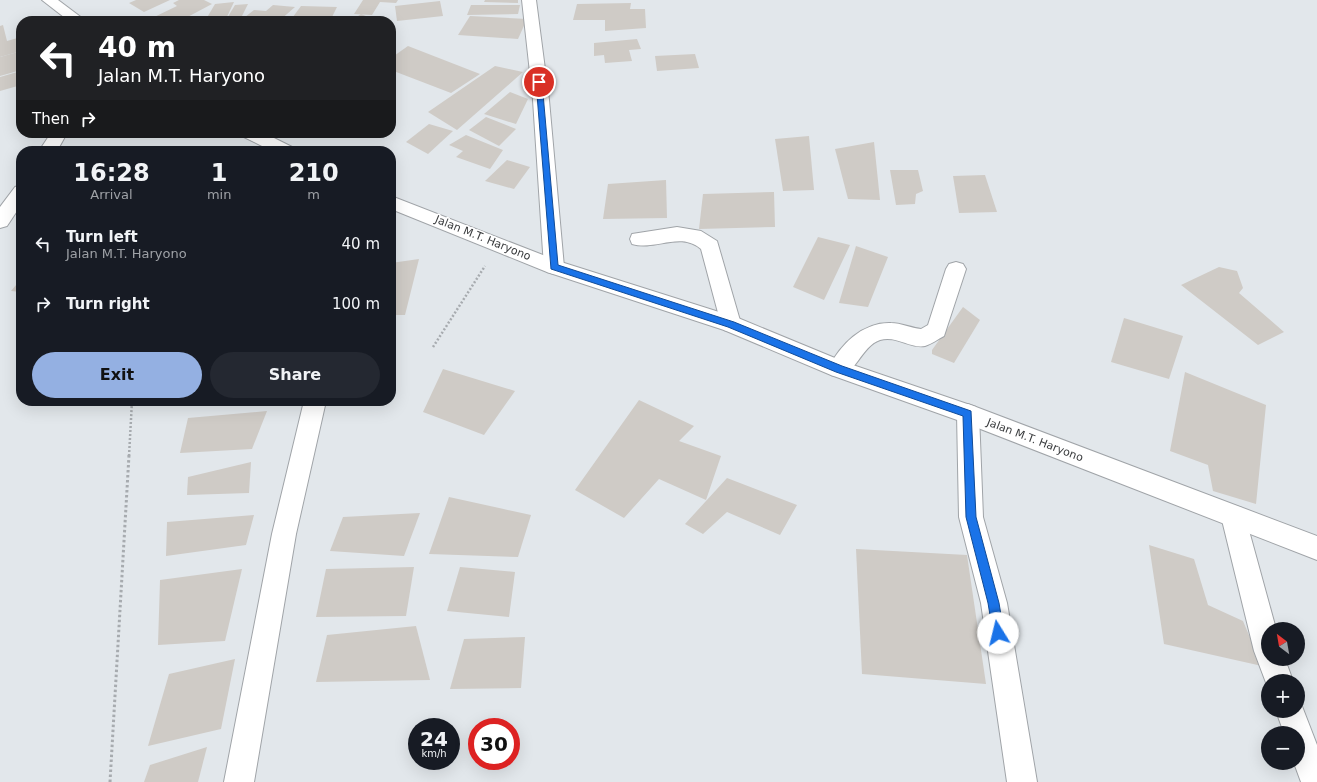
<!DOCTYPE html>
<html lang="en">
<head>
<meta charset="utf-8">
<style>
	body { margin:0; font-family:"DejaVu Sans",sans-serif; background:#242831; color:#f1f3f6; height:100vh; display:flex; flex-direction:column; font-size:15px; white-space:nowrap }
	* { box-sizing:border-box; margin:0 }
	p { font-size:13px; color:#9ea1a6 }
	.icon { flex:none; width:22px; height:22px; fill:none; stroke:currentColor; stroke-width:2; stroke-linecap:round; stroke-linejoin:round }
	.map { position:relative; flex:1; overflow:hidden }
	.details { position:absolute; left:16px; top:146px; width:380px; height:260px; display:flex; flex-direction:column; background:#171b24; border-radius:16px; box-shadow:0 4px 16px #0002 }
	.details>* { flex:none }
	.guide { position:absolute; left:16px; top:16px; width:380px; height:122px; border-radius:16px; box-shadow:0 4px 16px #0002; background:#202124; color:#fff; overflow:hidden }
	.needle { width:26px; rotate:329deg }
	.fabs { position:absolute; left:1261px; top:622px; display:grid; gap:8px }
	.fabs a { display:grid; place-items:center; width:44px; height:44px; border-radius:50%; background:#171b24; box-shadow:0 4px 16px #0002; font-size:20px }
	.speed { position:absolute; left:408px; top:718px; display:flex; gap:8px; font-size:20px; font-weight:700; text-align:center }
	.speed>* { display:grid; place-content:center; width:52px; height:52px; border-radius:50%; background:#171b24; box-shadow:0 4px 16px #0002; line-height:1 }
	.speed small { font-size:10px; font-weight:400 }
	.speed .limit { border:6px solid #d22; background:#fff; color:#111 }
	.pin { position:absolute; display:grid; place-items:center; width:34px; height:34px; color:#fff; margin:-17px; border:2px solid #fff; border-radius:50%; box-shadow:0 1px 4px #0007 }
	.me { position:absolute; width:44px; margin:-22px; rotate:351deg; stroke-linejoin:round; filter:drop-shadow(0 0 3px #0008) }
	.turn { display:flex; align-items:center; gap:14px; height:84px; padding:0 16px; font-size:18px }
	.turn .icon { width:52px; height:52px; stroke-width:2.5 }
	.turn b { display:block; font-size:28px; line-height:34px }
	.then { display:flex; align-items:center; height:38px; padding:0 16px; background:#0003; gap:8px; font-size:15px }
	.eta { display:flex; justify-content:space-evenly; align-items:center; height:68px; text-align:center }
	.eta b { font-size:24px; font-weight:700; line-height:28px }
	.action { display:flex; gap:8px; margin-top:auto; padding:8px 16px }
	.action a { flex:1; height:46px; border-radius:24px; background:#94b0e2; color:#111; font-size:16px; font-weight:700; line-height:46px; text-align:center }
	.action a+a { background:#242831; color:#f1f3f6 }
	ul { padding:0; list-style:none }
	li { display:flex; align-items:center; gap:12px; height:60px; padding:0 16px }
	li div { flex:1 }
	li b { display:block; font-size:15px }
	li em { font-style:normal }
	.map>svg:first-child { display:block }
	.building { fill:#cfcbc6 }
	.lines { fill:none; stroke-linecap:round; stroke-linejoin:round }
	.minor-casing { stroke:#a0a4a8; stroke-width:2 }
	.trunk-casing { stroke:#a0a4a8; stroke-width:2 }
	.path-far1 { stroke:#a7abaf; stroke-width:2.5; stroke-dasharray:2 2; stroke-linecap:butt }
	.path { stroke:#a7abaf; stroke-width:3; stroke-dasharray:2.5 2.5; stroke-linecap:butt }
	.minor { fill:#fff; fill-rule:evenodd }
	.trunk { fill:#fff; fill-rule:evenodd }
	.route { fill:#1a73e8; stroke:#114b97 }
	.labels { text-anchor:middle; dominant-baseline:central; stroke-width:3; stroke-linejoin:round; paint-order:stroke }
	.street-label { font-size:11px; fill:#383a3c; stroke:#fff }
</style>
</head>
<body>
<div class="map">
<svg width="1317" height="782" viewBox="0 0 1317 782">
	<rect width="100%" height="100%" fill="#e2e7eb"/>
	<g class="building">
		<path d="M136,0H170L144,12L129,3Z"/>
		<path d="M179,0H204L212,4L180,21H146L177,6L173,3Z"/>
		<path d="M363,0H398L396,3L380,2L372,15L354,14Z"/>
		<path d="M485,0H518V3L484,2Z"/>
		<path d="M440,1L443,16L397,21L395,6Z"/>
		<path d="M234,2L225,21H205L215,4Z"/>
		<path d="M631,3L630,9H645L646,28L605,31V20H573L577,4Z"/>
		<path d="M248,4L240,20H226L235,5Z"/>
		<path d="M273,5L295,7L279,21H240L254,10L266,11Z"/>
		<path d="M471,5H520L518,14L467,15Z"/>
		<path d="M301,6L337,7L330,21H290Z"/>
		<path d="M361,14L378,21H351Z"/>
		<path d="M470,16L527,19L518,39L458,35Z"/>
		<path d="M3,25L7,41L21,37V51L0,57V26Z"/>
		<path d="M637,39L641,49L629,50L632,61L605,63L604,55L594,56V43Z"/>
		<path d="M408,46L480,74L451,93L391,70V58Z"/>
		<path d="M21,51V70L0,76V57Z"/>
		<path d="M695,54L699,68L657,71L655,56Z"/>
		<path d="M495,66L523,72L457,130L428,112Z"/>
		<path d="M21,71V85L0,91V77Z"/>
		<path d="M510,92L528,99L516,124L484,114Z"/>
		<path d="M486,117L516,129L499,146L469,130Z"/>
		<path d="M429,124L453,131L428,154L406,142Z"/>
		<path d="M466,135L503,150L490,169L456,157L463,151L449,145Z"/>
		<path d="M809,136L814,190L783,191L775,139Z"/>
		<path d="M874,142L880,200L848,199L835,149Z"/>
		<path d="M507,160L530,167L514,189L485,181Z"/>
		<path d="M890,170H918L923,191L916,194L915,204L896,205Z"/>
		<path d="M985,175L997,212L959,213L953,176Z"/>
		<path d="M666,180L667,218L603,219L608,184Z"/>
		<path d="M774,192L775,227L699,229L703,194Z"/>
		<path d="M818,237L850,245L824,300L793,287Z"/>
		<path d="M856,246L888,257L868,307L839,303Z"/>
		<path d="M419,259L405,315H391V263Z"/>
		<path d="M1219,267L1237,271L1243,288L1239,293L1284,332L1258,345L1181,285Z"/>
		<path d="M21,279V292L11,291Z"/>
		<path d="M963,307L980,320L954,363L932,354V350Z"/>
		<path d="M1124,318L1183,336L1169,379L1111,362Z"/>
		<path d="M443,369L515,391L484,435L423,412Z"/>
		<path d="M1185,372L1266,405L1256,504L1213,491L1208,465L1170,451Z"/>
		<path d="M639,400L694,426L679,441L721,456L706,500L659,479L624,518L575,490Z"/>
		<path d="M267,411L252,449L180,453L188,418Z"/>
		<path d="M251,462L249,493L187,495L188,477Z"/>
		<path d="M727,478L797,505L780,535L727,512L703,534L685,524Z"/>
		<path d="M449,497L531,515L518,557L429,554Z"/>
		<path d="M420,513L404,556L330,551L343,517Z"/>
		<path d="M254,515L246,545L166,556L167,522Z"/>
		<path d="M1149,545L1194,559L1208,605L1243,621L1262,666L1164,644Z"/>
		<path d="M856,549L967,555L986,684L862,674Z"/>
		<path d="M414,567L406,616L316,617L326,569Z"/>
		<path d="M460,567L515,572L509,617L447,611Z"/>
		<path d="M242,569L225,641L158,645L160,580Z"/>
		<path d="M416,626L430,680L316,682L327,635Z"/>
		<path d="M525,637L521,688L450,689L464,639Z"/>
		<path d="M235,659L221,729L148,746L169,674Z"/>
		<path d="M207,747L198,782H144L150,765Z"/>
	</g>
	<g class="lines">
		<g class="minor-casing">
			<g id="minor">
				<path d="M522,0H536L549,100L564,267L561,272L554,274L547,272L544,267L533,100Z"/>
				<path d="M51,133H67L57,151H39Z"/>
				<path d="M21,185V205L7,226L0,228V207L15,187Z"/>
				<path d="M677,227L701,231L717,241L741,324L738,330L731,332L724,330L721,324L701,249C680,231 656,251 632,244L630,239L632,234Z"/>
				<path d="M956,262L963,264L966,269L944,336C938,339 932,344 925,346C911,349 896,335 880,340C859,347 854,383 831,375L828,369C840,345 862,322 891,323C901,323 911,328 921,329L928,325L946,269L949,264Z"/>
				<path d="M304,401H326L296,534L254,782H224L272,534Z"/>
				<path d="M968,404L976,407L979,414L983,517L1007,603L1037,782H1007L981,603L959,517L957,414L960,407Z"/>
				<path d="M1233,505L1242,508L1245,516L1276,629H1268V659H1285L1293,681H1268V688L1254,651L1221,516L1224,508Z"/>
				<path d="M1298,700L1300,701L1317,745V782H1301L1294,763H1298V733H1284L1276,711H1298Z"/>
			</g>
		</g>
		<g class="trunk-casing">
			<g id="trunk">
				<path d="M42,0H58L86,21H69Z"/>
				<path d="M242,133H264L292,147L295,151H272L244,137Z"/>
				<path d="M391,196L561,262L738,318L847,363L976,407L1317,536V560L960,421L831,375L724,330L547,272L391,209Z"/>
			</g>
		</g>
		<g class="path-far1">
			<path d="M433,347L485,266"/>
			<path d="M129,456L132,401"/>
		</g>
		<path class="path" d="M110,782L129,455"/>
		<use href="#minor" class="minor"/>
		<use href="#trunk" class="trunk"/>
	</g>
	<path class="route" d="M539,80L542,82L558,265L734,322L842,366L971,411L976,517L999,603L1004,633L1002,637L998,638L994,637L993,633L988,603L966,517L963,416L836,372L728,327L551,269L536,82Z"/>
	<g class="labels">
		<g class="street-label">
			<text transform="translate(483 238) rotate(22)">Jalan M.T. Haryono</text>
			<text transform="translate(1035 440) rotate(21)">Jalan M.T. Haryono</text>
		</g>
	</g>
</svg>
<div class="fabs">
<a><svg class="needle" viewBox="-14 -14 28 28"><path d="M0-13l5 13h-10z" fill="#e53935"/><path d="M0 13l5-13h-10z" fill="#9ea1a6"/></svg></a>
<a>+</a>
<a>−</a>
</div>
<div class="speed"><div>24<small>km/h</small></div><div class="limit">30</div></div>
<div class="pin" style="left:539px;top:82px;background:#d93025"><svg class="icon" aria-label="arrive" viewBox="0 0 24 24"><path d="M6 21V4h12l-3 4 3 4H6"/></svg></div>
<svg class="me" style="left:998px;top:633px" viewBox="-20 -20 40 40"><circle r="19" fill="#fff"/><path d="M0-13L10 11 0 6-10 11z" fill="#1a73e8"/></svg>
<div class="guide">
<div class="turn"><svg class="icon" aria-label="left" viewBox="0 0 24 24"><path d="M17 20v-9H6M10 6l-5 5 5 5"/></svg><div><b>40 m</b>Jalan M.T. Haryono</div></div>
<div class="then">Then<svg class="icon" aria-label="right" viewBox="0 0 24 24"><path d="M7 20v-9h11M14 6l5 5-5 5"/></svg></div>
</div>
<section class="details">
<div class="eta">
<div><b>16:28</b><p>Arrival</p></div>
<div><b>1</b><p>min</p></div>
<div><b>210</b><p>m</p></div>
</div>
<ul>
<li><svg class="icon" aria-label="left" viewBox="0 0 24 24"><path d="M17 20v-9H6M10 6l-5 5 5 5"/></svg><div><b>Turn left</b><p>Jalan M.T. Haryono</p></div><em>40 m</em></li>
<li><svg class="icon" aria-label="right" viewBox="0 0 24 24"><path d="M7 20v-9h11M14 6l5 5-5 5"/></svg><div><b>Turn right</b></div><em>100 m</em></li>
</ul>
<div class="action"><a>Exit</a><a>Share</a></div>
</section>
</div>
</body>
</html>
